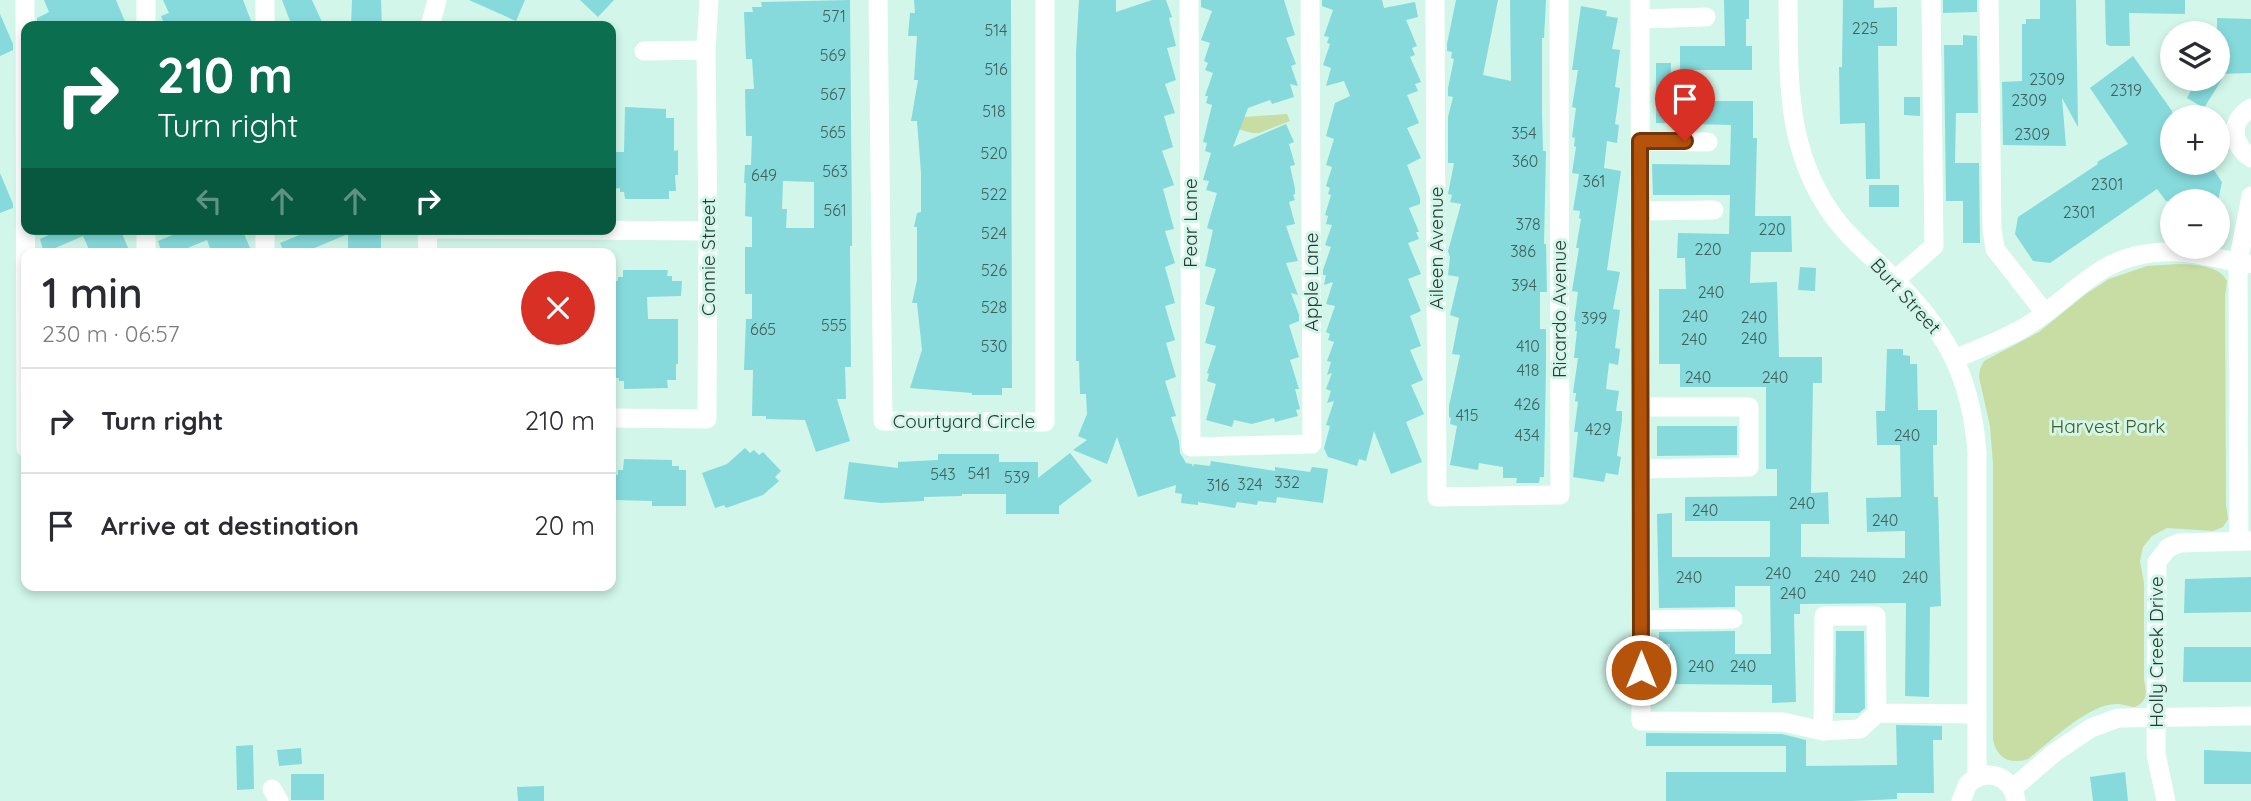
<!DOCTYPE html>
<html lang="en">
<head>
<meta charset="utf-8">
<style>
	body { margin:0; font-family:Quicksand,sans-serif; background:#f2f2f3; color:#2b2b33; height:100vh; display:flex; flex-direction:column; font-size:26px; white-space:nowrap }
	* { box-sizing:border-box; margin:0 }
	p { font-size:23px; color:#7c7c81 }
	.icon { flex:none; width:38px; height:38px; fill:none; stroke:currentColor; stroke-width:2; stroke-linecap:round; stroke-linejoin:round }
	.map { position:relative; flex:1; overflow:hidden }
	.sheet { position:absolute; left:21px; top:248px; width:595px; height:343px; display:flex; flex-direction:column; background:#fff; border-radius:14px; box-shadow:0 4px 10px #0003 }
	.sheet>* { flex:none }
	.hud { position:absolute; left:21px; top:21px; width:595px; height:214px; border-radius:14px; box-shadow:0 4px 10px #0003; background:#0b6e4f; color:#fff; overflow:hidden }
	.controls { position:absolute; left:2160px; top:21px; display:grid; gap:14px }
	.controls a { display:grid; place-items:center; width:70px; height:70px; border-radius:50%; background:#fff; box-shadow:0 4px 10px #0003; font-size:35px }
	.pin { position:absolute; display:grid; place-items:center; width:60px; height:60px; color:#fff; margin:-72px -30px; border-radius:50% 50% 50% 0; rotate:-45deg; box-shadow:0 0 7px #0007 }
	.pin .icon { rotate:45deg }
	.me { position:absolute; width:77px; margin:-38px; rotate:0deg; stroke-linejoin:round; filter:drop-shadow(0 0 5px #0008) }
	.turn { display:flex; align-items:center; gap:24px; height:147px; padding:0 21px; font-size:32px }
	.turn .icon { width:91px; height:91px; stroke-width:2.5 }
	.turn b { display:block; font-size:49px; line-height:60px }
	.lanes { display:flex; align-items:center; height:66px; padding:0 21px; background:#0003; justify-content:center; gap:35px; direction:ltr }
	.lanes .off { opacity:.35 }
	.round { display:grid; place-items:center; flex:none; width:74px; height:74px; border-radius:37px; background:#f2f2f3 }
	.headline { display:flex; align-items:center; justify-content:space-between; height:119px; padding:0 21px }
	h1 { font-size:42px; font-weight:600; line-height:52px }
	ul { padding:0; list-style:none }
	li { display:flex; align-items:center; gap:21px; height:105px; padding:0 21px; border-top:2px solid #e1e1e2 }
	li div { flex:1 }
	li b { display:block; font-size:26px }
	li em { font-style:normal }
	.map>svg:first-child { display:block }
	.green { fill:#c7dda3 }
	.building { fill:#86dadc; fill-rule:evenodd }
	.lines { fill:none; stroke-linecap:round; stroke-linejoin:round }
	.minor { stroke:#fff; stroke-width:19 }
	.route-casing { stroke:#753606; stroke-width:18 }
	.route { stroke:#b45309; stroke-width:12 }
	.labels { text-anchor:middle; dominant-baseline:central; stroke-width:6; stroke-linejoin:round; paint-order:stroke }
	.number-label { font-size:16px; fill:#41605e }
	.street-label { font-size:19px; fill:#2a3834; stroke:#d2f6ea }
	.park-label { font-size:19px; fill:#45591c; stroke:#d2f6ea }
</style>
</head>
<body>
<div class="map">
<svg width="2251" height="801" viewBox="0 0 2251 801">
	<rect width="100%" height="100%" fill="#d2f6ea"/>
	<g class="green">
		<path d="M1220,109L1245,117L1287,114L1290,121L1259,133H1252L1216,123Z"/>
		<path d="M2179,264C2196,265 2219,265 2227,281L2225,296L2226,504L2228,519L2223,527L2213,531L2167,528L2152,536L2143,547L2140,561L2144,583V680C2147,693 2148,701 2135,707C2129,707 2124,704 2118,704C2090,702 2049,743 2028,759C2010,765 1996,758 1993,739V464L1990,426L1979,377L1980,369L1984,361L2039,332L2086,294L2109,279L2147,266Z"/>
	</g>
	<g class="building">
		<path d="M44,0H116L127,26H37V18L49,12Z"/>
		<path d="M163,0H243L253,26H165L161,16L169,13Z"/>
		<path d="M282,0H312L322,22L312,26H292Z"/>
		<path d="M352,0H381L382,26H351Z"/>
		<path d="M469,0H525L516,21Z"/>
		<path d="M580,0H614L598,17Z"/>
		<path d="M850,0L852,229V246H850L851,367H845L846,399H837L850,441L816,452L805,420L766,419V416H752L753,370H744L746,319H752V294H745V247H752V217L745,216L746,183H744L745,165H751L752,136H746L745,89H754L752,59H746L744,12H753L752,7H762L761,2ZM783,181L814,182V228H786L787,209H782Z"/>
		<path d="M914,0H1011L1012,388H1002V395H972V393L910,388L922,350L917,303H912L917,280V227H914L917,213L921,212V173L917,121H911L918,80H914L917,36H908L910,13H915Z"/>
		<path d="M1079,0H1116V12L1152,0H1166L1172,17L1169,18L1176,46L1167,48L1176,80L1165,84L1175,113L1164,116L1173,147L1162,151L1174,185L1163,189L1174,229L1165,231L1175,263L1165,267L1175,303L1165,306L1175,340L1166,343L1176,377L1165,381L1176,416L1171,417L1179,441L1180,453L1186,463L1192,464L1193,467L1194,464L1210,466L1211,461L1275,471V467L1310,472L1312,467L1328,469L1323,503L1277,497L1276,503L1258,501L1257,505L1237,502L1235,508L1198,502V505L1181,503L1182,494L1175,493L1176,485L1138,497L1117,437L1107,464L1073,450L1087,440L1078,436L1087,414L1086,394H1080L1079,361H1076V52Z"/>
		<path d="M1201,0H1284L1295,35L1286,38L1296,64L1291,66L1298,86L1290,84L1294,97L1272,104L1270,100L1248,108L1233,147L1286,124L1294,142L1289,144L1295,165L1290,166L1295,189V194L1293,195L1295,200L1289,202L1295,224L1286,226L1298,261L1286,263L1298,295L1291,293L1299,315V321L1289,325L1299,357L1290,360L1299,389H1295L1300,409L1296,410L1298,416L1275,422L1274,418L1252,424L1234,420L1232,427L1206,420L1216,384L1207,381L1209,374L1207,373L1216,346L1205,343L1215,307L1205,304L1216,269L1205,266L1213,230L1207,228L1217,193L1206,190L1209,181L1203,180L1211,153L1205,151L1207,143L1203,142L1212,105L1206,103L1208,96H1205L1213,73L1205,70L1208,63L1204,61L1210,43L1201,40L1212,11L1201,7Z"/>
		<path d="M1322,0H1382L1384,8L1415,2L1418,17L1406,20L1417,46L1412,48L1415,55L1410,57L1421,82L1415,84L1418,91L1407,95L1419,123L1407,128L1421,158L1407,165L1420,198V204L1409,208L1419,232H1416L1419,239L1408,243L1421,274L1408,279L1421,311L1410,316L1421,346L1410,350L1423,380L1411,385L1424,414L1406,422L1422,462L1391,474L1374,431L1366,461L1359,459L1357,466L1328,457L1324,448L1330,426L1326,425L1334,401L1327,403L1331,391L1326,389L1332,373L1327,375L1331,362L1327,361L1334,342L1328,340L1330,334L1326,332L1335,306L1326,304L1333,282L1324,285L1326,275H1323V270L1331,247L1325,245L1332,225L1326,224L1328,216L1325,215L1331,195L1328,194L1330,188L1326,186L1332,167L1326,165L1334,139L1326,136L1335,103L1350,96L1344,81L1326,86L1331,68L1323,65L1330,44L1327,43L1329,37L1324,36L1333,10L1322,6Z"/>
		<path d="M1456,0H1498L1483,75L1511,81L1510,0H1546L1544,38H1542V113L1543,151H1546L1544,244H1546L1547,292H1540V329H1546V367L1544,477H1540L1539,483H1516L1517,478H1503V467L1479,463L1478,470L1450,465L1457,426L1450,424L1451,418L1449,417V406L1460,355L1452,354L1459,318L1450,315L1459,277L1448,275L1450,257L1448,251L1461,204L1450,202L1452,195L1448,194L1454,163H1448V117L1453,97L1448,96V88L1454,59L1451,58L1452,52L1447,51V44Z"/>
		<path d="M1724,0H1749V19H1746V46H1752V70H1680V46H1725Z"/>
		<path d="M1843,0H1874V8L1897,7V46H1878L1880,179H1866L1865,123L1840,124L1839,67H1842Z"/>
		<path d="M1943,0H1977V12L1943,13Z"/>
		<path d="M2040,0H2076L2078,127L2062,98L2066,146L2003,145L2002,82L2022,81V24H2026V19H2040Z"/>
		<path d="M2105,0H2185V14L2129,13L2130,46H2110L2106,44Z"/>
		<path d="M1581,6L1607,11L1606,16L1618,18L1612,49L1620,50L1615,87L1620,88L1615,124L1619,125L1617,143L1607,141L1604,168L1621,171L1607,270L1620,272L1613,309L1620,310L1615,348L1620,349L1618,365L1609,363L1606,389L1619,391L1616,411H1622V420L1617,456L1621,457L1618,475L1606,473L1604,482L1573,477L1578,432H1574L1578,402L1575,401L1576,393H1573L1578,358H1574L1577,331H1575L1576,322L1574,321L1578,292L1572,291L1579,248H1576L1581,219L1579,218L1580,211L1573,210L1579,174L1572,173L1576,147L1574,146L1575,138L1572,137L1576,108L1572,107L1578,70H1572Z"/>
		<path d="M0,14L13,44V50L0,56Z"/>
		<path d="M2217,18L2251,19V73L2217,74Z"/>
		<path d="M1963,35L1977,36L1978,113H1956L1955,163H1979L1980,243H1963V201H1946L1944,45H1963Z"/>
		<path d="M2133,56L2172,111V163H2209L2222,182L2218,201H2166L2157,189L2050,263L2033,261L2015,234L2018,217L2098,164L2097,162L2128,144L2090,88Z"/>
		<path d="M1656,63H1671L1670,101H1753V138H1757L1755,216H1791L1792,252H1751L1750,283L1777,282L1779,357H1822V383H1813L1811,493L1828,492L1829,524H1801V557L1905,558V531L1867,532L1866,498L1901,497L1900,445H1877L1876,411H1885L1887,349H1903V355L1910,356V364H1917L1918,410H1937V445H1933L1934,497H1938L1941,606L1930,607L1929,697L1905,696L1906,603L1800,604V614H1794L1796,702L1772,703V685L1670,684V644H1659V632L1735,631V654H1771L1770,586H1735V607L1659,608L1657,514L1672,513V557H1770V521H1685V497L1777,496V469H1766V387H1680V364H1659V289H1686L1685,258H1677L1678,233L1729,234L1730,195H1653L1652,164L1730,165L1731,125L1656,123Z"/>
		<path d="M2197,79H2222L2204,108L2187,98Z"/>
		<path d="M1904,97H1920V116L1904,115Z"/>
		<path d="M625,107L666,109V118H674V151L678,150V175H675L676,191H669V199H625L624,192H620V188L611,189V152H624Z"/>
		<path d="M0,173L13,204V208L0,213Z"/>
		<rect x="1869" y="185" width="30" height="22"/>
		<path d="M62,229H120L129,250L122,254H91L83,236L44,253L40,239Z"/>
		<path d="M187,229H242L250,248L237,254H212L207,240L173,254H162L158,241Z"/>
		<path d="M314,229H381V254H348V234L300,254H285L280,243Z"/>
		<path d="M1800,267L1816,268L1815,291L1798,290Z"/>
		<path d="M623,270H668L667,276H672V281H682L681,296L647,297L648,319H678V364H676V380H667L668,388L624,389V381H619V378H611V281H618V277H623Z"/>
		<path d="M1657,426H1737V455L1657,456Z"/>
		<path d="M745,448L750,453L754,450L759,455L763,452L781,471L775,477L779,481L763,495L726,508L724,505L715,508L702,473L727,464Z"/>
		<path d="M1070,453L1092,481L1059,506V514H1006V494H962V496L924,497V501L881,503L844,499L849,462L898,468V462L938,460V454H999V462H1038V478Z"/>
		<path d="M624,459L672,460V466H679V470H686V506H652V501L613,500V474L618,475V470H623Z"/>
		<path d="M2251,577V612L2184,613L2185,579Z"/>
		<path d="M1836,631H1864L1865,708L1859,713H1835Z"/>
		<path d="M2184,647H2251V682H2183Z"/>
		<path d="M1896,725L1942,726V740H1933L1934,793H1897V799L1852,801H1666V772H1786V746H1646V733L1782,734L1806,740V766L1897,765Z"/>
		<path d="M253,745L254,789L237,790L236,746Z"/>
		<path d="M301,748L302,764L279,766L277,750Z"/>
		<path d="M2204,750L2251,752V784H2204Z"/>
		<path d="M2125,772L2128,801H2093L2090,777Z"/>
		<rect x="291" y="774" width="33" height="26"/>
		<path d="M544,786V801H518L517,787Z"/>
	</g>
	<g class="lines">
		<g class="minor">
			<path d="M25,0L26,448"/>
			<path d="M878,0L883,421L1045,422V0"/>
			<path d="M1189,0L1191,447L1312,444L1310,0"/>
			<path d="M1435,0L1437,497L1560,495L1559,0"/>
			<path d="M1640,0L1641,721L1783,722L1823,731"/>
			<path d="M1788,0C1789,75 1785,145 1829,210C1844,233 1867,252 1887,272C1944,328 1970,370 1977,451V776"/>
			<path d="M1989,0L1992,229L1995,249L2045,313"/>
			<path d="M1640,19L1706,17"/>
			<path d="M146,26V0"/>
			<path d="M265,26V0"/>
			<path d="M430,26L437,0"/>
			<path d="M644,51L706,50"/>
			<path d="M2251,108C2229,122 2231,143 2251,158"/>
			<path d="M1640,141L1708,142"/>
			<path d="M1641,211L1714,210"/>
			<path d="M427,229L428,254"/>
			<path d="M437,229L708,231"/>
			<path d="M146,254V229"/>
			<path d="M265,254V229"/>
			<path d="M1895,280L1934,246L1931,0"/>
			<path d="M1955,359C1981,347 2010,338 2033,322C2080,290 2100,255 2163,252C2193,250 2219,260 2248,264"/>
			<path d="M1641,407H1749V467L1641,469"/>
			<path d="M611,418L707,419L708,231L706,50L709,0"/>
			<path d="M2239,541L2238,263L2251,196"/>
			<path d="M1641,620L1733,619"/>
			<path d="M1877,713L1876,616H1824L1823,731L1860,729L1877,713L1977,714"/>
			<path d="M272,789L279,801"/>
			<path d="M2012,789L2054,753L2091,728L2118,718L2251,716"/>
			<path d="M1961,801L1968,784C1986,767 2011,775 2016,800"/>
			<path d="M2166,801L2156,754L2157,562L2168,548L2179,543L2251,541"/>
		</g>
	</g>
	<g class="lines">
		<g class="route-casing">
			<path id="route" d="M1641,670L1640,141H1685"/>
		</g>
		<use href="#route" class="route"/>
	</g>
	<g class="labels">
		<g class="number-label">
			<text x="834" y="16">571</text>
			<text x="1865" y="28">225</text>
			<text x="996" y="30">514</text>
			<text x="833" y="55">569</text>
			<text x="996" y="69">516</text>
			<text x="2047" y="79">2309</text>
			<text x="2126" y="90">2319</text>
			<text x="833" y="94">567</text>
			<text x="2029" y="100">2309</text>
			<text x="994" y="111">518</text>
			<text x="833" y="132">565</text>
			<text x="1524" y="133">354</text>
			<text x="2032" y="134">2309</text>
			<text x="994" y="153">520</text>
			<text x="1525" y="161">360</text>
			<text x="835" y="171">563</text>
			<text x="764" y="175">649</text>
			<text x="1594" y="181">361</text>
			<text x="2107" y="184">2301</text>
			<text x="994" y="194">522</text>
			<text x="835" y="210">561</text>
			<text x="2079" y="212">2301</text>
			<text x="1528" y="224">378</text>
			<text x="1772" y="229">220</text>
			<text x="994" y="233">524</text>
			<text x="1708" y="249">220</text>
			<text x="1523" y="251">386</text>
			<text x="994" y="270">526</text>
			<text x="1524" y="285">394</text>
			<text x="1711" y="292">240</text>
			<text x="994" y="307">528</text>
			<text x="1695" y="316">240</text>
			<text x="1754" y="317">240</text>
			<text x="1594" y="318">399</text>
			<text x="834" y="325">555</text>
			<text x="763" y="329">665</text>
			<text x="1754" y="338">240</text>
			<text x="1694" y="339">240</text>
			<text x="994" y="346">530</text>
			<text x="1528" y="346">410</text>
			<text x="1528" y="370">418</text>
			<text x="1698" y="377">240</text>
			<text x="1775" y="377">240</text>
			<text x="1527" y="404">426</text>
			<text x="1467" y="415">415</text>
			<text x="1598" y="429">429</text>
			<text x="1527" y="435">434</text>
			<text x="1907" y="435">240</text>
			<text x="979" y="473">541</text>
			<text x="943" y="474">543</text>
			<text x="1017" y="477">539</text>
			<text x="1287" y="482">332</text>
			<text x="1250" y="484">324</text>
			<text x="1218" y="485">316</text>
			<text x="1802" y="503">240</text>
			<text x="1705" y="510">240</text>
			<text x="1885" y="520">240</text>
			<text x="1778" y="573">240</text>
			<text x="1827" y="576">240</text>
			<text x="1863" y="576">240</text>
			<text x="1689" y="577">240</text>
			<text x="1915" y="577">240</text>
			<text x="1793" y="593">240</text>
			<text x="1701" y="666">240</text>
			<text x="1743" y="666">240</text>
		</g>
		<g class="street-label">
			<text transform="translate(1190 223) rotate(-90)">Pear Lane</text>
			<text transform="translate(1436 248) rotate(-90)">Aileen Avenue</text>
			<text transform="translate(708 257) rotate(-90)">Connie Street</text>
			<text transform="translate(1311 282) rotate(-90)">Apple Lane</text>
			<text transform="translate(1906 296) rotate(48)">Burt Street</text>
			<text transform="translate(1559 309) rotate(-90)">Ricardo Avenue</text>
			<text x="964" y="421">Courtyard Circle</text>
			<text transform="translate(2156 652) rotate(-90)">Holly Creek Drive</text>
		</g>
		<g class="park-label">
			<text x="2108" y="426">Harvest Park</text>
		</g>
	</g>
</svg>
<div class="controls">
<a><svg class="icon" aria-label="layers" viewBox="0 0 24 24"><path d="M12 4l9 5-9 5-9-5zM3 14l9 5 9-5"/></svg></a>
<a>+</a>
<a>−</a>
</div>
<div class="pin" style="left:1685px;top:141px;background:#d93025"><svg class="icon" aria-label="arrive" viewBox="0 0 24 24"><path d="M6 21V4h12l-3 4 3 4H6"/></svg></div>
<svg class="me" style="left:1641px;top:670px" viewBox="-20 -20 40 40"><circle r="17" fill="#b45309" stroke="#fff" stroke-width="3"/><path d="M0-11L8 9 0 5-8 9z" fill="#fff"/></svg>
<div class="hud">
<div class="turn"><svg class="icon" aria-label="right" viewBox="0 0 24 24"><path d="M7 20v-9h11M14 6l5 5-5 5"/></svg><div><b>210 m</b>Turn right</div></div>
<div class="lanes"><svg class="icon off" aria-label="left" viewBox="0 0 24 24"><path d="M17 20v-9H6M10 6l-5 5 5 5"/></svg><svg class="icon off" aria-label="ahead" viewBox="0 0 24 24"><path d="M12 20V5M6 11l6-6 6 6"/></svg><svg class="icon off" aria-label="ahead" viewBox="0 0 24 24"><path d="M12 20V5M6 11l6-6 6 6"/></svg><svg class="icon" aria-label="right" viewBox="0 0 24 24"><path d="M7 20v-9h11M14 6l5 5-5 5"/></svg></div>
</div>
<section class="sheet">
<div class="headline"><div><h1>1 min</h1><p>230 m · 06:57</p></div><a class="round" style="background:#d93025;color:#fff"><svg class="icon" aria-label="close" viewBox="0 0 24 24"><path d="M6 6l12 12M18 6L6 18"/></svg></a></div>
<ul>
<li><svg class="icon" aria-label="right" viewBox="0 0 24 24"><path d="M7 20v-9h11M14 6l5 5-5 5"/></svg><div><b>Turn right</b></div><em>210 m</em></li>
<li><svg class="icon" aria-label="arrive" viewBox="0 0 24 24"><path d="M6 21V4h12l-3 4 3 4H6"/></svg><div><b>Arrive at destination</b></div><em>20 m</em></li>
</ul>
</section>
</div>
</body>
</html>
